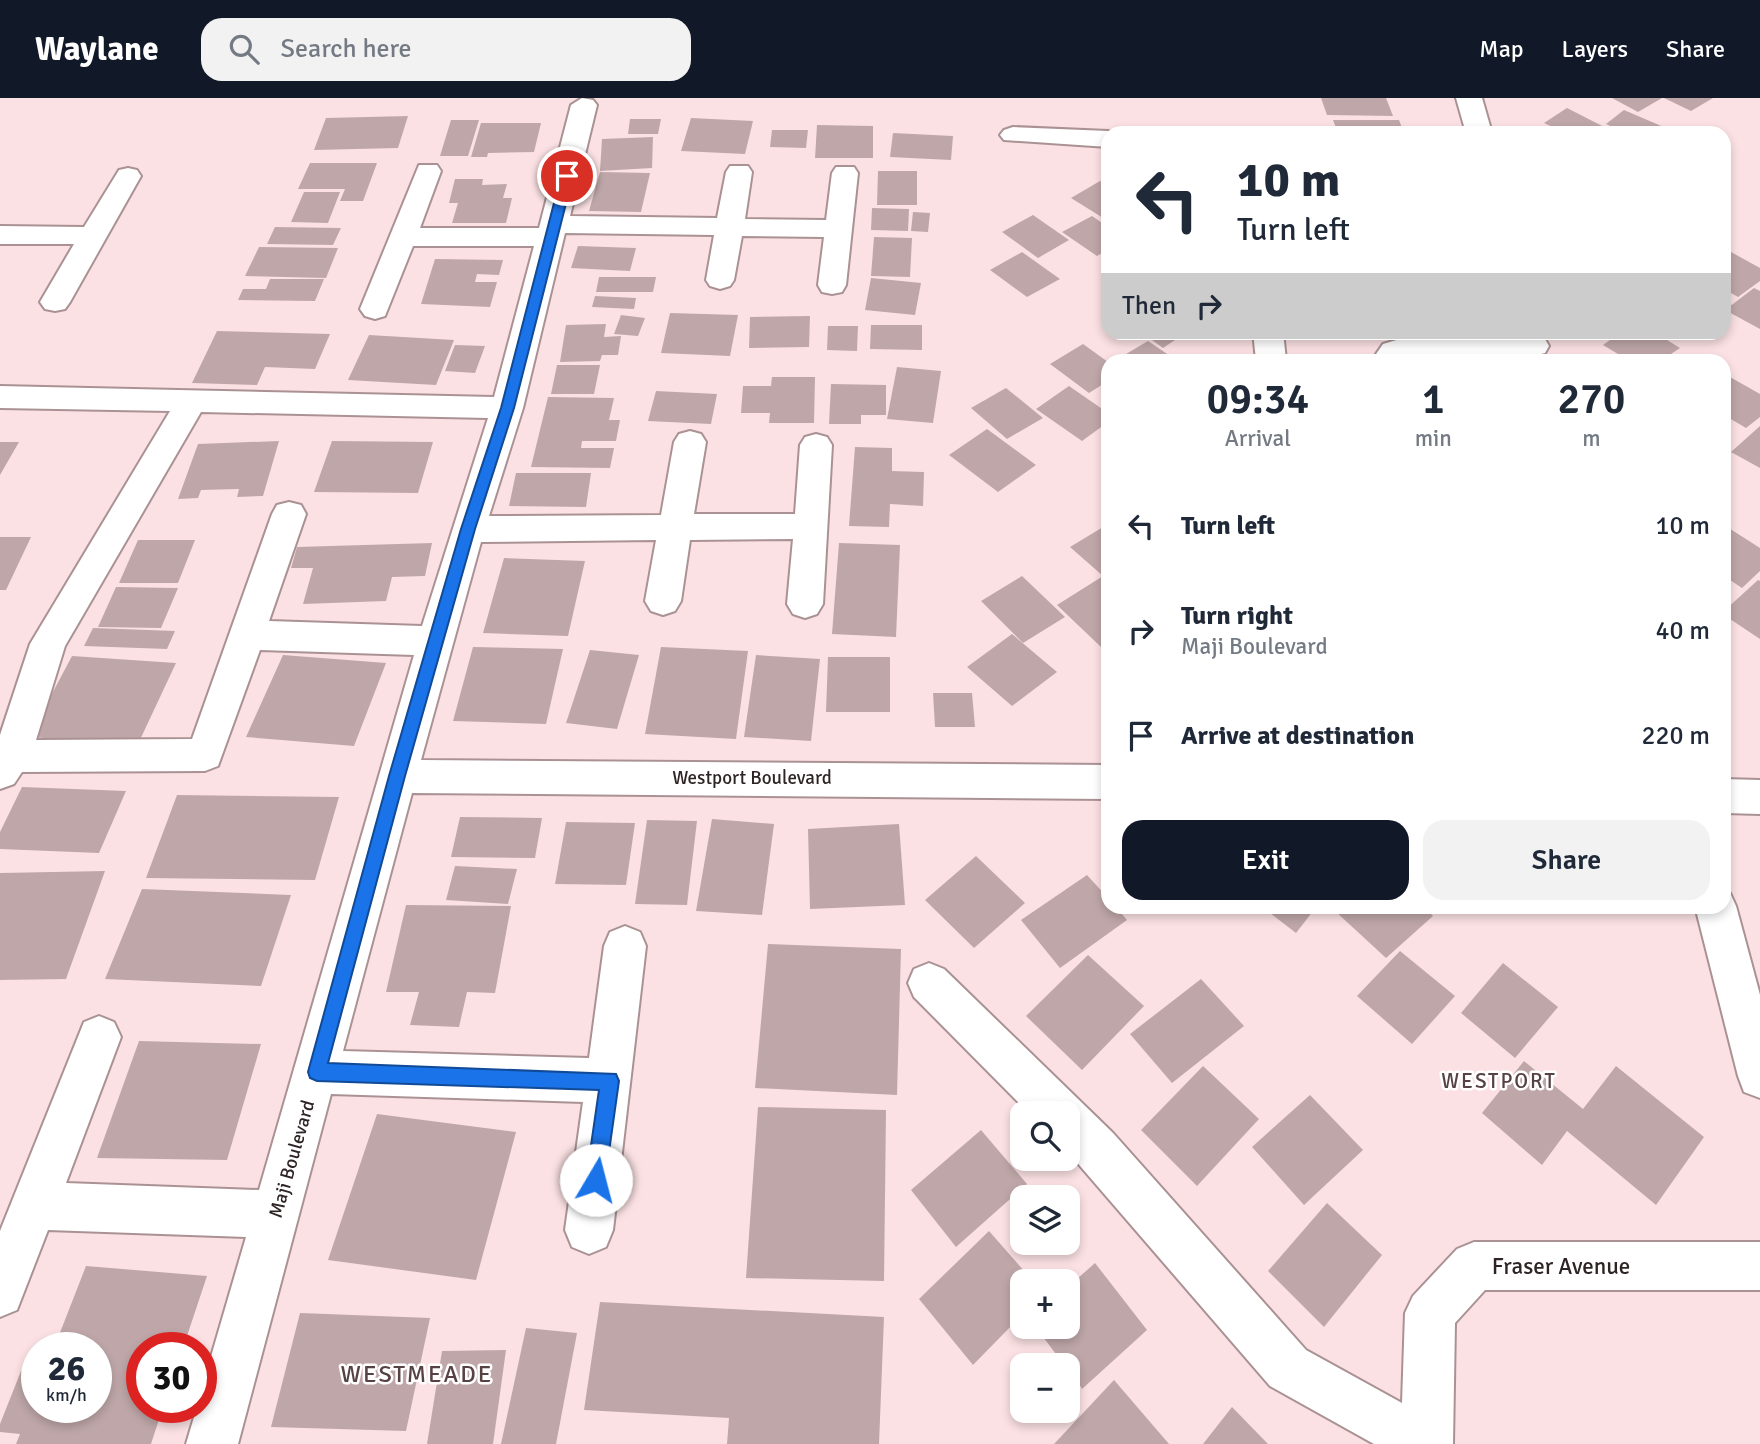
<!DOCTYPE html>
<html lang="en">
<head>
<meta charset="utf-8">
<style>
	body { margin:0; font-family:Signika,sans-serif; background:#f2f2f3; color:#1f2937; height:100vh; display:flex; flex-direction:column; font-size:26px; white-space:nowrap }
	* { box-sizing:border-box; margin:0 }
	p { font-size:23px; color:#747a83 }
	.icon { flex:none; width:38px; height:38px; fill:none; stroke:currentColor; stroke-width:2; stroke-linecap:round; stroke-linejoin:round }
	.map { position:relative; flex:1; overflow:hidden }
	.panel { position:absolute; left:1101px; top:256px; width:630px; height:560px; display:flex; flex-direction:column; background:#fff; border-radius:21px; box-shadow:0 4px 10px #0003 }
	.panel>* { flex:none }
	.banner { position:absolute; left:1101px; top:28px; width:630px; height:214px; border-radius:21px; box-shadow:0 4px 10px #0003; background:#fff; color:#1f2937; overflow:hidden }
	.controls { position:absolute; left:1010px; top:1003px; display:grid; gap:14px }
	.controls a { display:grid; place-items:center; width:70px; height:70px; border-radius:14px; background:#fff; box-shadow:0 4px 10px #0003; font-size:35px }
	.speed { position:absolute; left:21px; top:1234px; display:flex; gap:14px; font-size:35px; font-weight:700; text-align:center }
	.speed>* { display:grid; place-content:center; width:91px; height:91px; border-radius:50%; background:#fff; box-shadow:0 4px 10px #0003; line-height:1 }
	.speed small { font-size:18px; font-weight:400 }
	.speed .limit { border:10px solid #d22; background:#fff; color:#111 }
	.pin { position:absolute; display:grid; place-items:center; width:60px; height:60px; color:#fff; margin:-30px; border:4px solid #fff; border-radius:50%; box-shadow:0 2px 7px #0007 }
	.me { position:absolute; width:77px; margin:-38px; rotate:8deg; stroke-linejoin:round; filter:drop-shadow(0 0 5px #0008) }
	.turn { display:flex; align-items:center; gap:24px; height:147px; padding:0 21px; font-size:32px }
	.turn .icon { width:91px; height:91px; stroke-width:2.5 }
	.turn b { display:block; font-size:49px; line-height:60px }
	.then { display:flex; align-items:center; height:66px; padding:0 21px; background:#0003; gap:14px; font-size:26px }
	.eta { display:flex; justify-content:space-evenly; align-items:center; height:119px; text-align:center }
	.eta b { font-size:42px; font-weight:600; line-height:49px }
	.cta { display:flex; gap:14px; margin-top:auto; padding:14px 21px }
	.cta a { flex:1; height:80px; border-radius:21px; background:#111827; color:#fff; font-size:28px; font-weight:600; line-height:80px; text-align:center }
	.cta a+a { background:#f2f2f3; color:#1f2937 }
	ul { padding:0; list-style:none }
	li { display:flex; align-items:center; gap:21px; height:105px; padding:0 21px }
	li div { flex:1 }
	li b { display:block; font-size:26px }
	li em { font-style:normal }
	header { display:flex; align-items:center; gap:42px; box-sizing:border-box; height:98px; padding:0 35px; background:#111827; color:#fff }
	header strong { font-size:33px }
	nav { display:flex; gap:38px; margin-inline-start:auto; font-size:24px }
	.search { width:490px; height:63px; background:#f2f2f3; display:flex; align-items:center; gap:18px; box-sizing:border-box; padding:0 24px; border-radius:21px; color:#747a83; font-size:26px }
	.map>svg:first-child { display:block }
	.building { fill:#bfa7a9 }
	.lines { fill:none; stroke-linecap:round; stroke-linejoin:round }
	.minor-casing { stroke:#aa9294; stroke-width:4 }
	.minor { fill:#fff; fill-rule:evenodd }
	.route { fill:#1a73e8; stroke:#114b97; stroke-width:2 }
	.labels { text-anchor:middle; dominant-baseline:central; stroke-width:5; stroke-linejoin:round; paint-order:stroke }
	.street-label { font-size:19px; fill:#2e2425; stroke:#fff }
	.neighbourhood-label { font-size:21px; letter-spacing:2px; fill:#564143; stroke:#fff }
	.near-street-label { font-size:23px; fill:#2e2425; stroke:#fff }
	.near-neighbourhood-label { font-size:24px; letter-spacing:2px; fill:#564143; stroke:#fff }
</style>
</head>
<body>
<header>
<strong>Waylane</strong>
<div class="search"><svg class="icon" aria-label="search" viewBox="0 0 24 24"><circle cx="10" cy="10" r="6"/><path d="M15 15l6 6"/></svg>Search here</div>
<nav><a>Map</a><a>Layers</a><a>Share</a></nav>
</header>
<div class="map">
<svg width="1760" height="1346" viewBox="0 0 1760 1346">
	<rect width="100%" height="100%" fill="#fbe1e3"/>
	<g class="building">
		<path d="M1321,0H1386L1393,18L1327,17Z"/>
		<path d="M1612,0H1662L1638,14Z"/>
		<path d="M1664,0H1713L1691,13Z"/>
		<path d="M1567,10L1616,35H1565L1544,25Z"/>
		<path d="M1624,12L1673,33L1626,35L1606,26Z"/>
		<path d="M408,18L398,50L314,52L326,20Z"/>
		<path d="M691,20L753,23L745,56L681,53Z"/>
		<path d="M630,21H661L658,36H628Z"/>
		<path d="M451,22H479L468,58H440Z"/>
		<path d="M1333,22H1399L1404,35H1338Z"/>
		<path d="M481,25H541L534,54L488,55L487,59H471Z"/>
		<path d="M817,27L873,28V60H815Z"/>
		<path d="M772,32H808L806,50L770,49Z"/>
		<path d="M893,35L953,38L951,62L890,59Z"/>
		<path d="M653,39L652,70L600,73L602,41Z"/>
		<path d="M310,65H377L363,103H340L345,91H298Z"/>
		<path d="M878,73H917V107H877Z"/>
		<path d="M600,74L650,75L641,114L589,113Z"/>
		<path d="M455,81H483L482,87L507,86L503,100H512L506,125H452L458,105H449Z"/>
		<path d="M1100,83L1108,88V123L1071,100Z"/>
		<path d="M304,94H340L328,125L291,124Z"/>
		<path d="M872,110L909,111L908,133L871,132Z"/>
		<path d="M913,114L930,115L928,134L911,133Z"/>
		<path d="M1033,117L1069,142L1038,160L1002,134Z"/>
		<path d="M1092,118L1108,129V152L1097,158L1062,134Z"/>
		<path d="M275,129L341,130L333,147L267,146Z"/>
		<path d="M874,139L912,140L910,179L871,178Z"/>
		<path d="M578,148L636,150L630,173L571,170Z"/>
		<path d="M259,149L338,150L326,180L245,178Z"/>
		<path d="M1022,154L1060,181L1027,199L990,172Z"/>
		<path d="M1731,154L1760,170V183L1738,199L1724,191V159Z"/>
		<path d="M435,161L503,162L499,177L477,176L475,184H497L490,209L421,206Z"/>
		<path d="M599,179H656L653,194H596Z"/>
		<path d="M871,180L921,185L915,217L865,212Z"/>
		<path d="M270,181H324L315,203L238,202L243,191H266Z"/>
		<path d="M1754,190L1760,193V231L1725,212Z"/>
		<path d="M595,198L636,200L634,211L592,209Z"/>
		<path d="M670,215L738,217L730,258L661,255Z"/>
		<path d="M621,217L645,220L638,238L614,236Z"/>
		<path d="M810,218L809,249L749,250L750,219Z"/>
		<path d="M606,226L604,239L621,238L618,257H602L600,263L560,264L566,227Z"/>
		<path d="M871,227H922V252L870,251Z"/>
		<path d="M828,228H858L857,253L827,252Z"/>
		<path d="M217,233L330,236L315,271L265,269L257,287L192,285Z"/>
		<path d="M1141,234H1187L1163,250Z"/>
		<path d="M1621,234H1654L1680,250L1662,262H1628L1603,247Z"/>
		<path d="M369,237L454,242L436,287L348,282Z"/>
		<path d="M1148,243L1176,262H1116Z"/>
		<path d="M1083,246L1108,264V283L1089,295L1050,266Z"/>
		<path d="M455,247L485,248L475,275L445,273Z"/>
		<path d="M557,267H600L594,296H551Z"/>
		<path d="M897,269L941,273L933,325L887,321Z"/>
		<path d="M772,279H815L814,325H769L770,315H741L743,288H771Z"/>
		<path d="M1730,279L1760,296V319L1746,330L1724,317V284Z"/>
		<path d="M831,286L886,287V317H861V326H829Z"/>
		<path d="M1069,288L1108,315V324L1082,343L1036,311Z"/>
		<path d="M1006,290L1043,320L1007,341L971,310Z"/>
		<path d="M656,293L717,296L711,326L648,323Z"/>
		<path d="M548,299L614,300L609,322H620L616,343H582L581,350H614L610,370L531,369Z"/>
		<path d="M1760,328V370L1731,354Z"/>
		<path d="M987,331L1036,367L998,394L949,357Z"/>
		<path d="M279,343L263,398L237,399L239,391L201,392L198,400L178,401L198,346Z"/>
		<path d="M332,343L433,344L418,395L314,394Z"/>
		<path d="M0,344H19L0,377Z"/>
		<path d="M855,349L892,350V373L924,374L923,408L890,406L889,429L849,428Z"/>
		<path d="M516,375H591L586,409L509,408Z"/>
		<path d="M1108,426V545L1101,549L1057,507L1103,478L1070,449Z"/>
		<path d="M1724,427L1760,450V473L1742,490L1724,478Z"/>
		<path d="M0,439H31L6,492H0Z"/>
		<path d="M138,442H195L178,485H119Z"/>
		<path d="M432,445L425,478L392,479L386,503L303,506L313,470H291L297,449Z"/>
		<path d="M839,445L900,447L896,539L832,536Z"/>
		<path d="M504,460L585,463L568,538L483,535Z"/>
		<path d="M1022,478L1065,519L1023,545L981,503Z"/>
		<path d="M1758,482L1760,483V541L1724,517V513Z"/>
		<path d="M116,489L178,490L161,530L98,529Z"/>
		<path d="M93,530L175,533L167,551L84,548Z"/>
		<path d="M1012,536L1057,574L1012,608L967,569Z"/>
		<path d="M473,549L563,551L546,626L453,623Z"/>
		<path d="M661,549L748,553L736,641L645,636Z"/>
		<path d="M590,552L639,557L617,631L566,625Z"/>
		<path d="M283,557L386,565L354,648L246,639Z"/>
		<path d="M756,557L820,561L811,643L744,639Z"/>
		<path d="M72,558L176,565L138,646L29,639Z"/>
		<path d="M828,559H890V614H826Z"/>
		<path d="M933,595H972L975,629H935Z"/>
		<path d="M22,689L126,693L99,755L0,751V734Z"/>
		<path d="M177,697L339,699L315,782L146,780Z"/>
		<path d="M460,719L542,720L535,760L451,759Z"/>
		<path d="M712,721L774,726L762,817L696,813Z"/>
		<path d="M647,722L697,723L687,807L635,806Z"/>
		<path d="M566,724L635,725L626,787L555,786Z"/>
		<path d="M899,726L905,807L810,811L808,731Z"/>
		<path d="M976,758L1025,805L974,850L925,802Z"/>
		<path d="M455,768L517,771L508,806L446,802Z"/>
		<path d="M105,773L66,881L0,882V775Z"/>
		<path d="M1087,777L1108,800V808H1115L1127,822L1060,870L1021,822Z"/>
		<path d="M142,791L291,797L261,888L105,881Z"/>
		<path d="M406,807L511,808L495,895L467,894L459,929L410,927L419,894H386Z"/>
		<path d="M1261,808H1317L1296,835Z"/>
		<path d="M1340,808H1423L1433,818L1386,860L1335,813Z"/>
		<path d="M768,846L901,851L897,997L755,990Z"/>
		<path d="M1400,853L1455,898L1412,946L1357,898Z"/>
		<path d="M1088,857L1144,908L1082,972L1026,918Z"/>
		<path d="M1503,865L1558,909L1515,960L1461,915Z"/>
		<path d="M1201,881L1244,928L1172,985L1130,936Z"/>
		<path d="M139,943L261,946L227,1062L97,1060Z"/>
		<path d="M1524,963L1583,1011L1616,968L1704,1039L1656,1107L1567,1033L1542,1067L1482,1015Z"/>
		<path d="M1203,968L1259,1021L1197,1088L1141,1032Z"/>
		<path d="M1310,997L1363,1052L1304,1107L1252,1049Z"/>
		<path d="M758,1009L886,1012L884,1183L746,1180Z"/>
		<path d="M377,1016L516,1034L476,1182L328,1162Z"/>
		<path d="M981,1032L1027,1086L956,1149L911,1092Z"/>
		<path d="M1327,1105L1382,1157L1324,1229L1268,1173Z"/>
		<path d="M989,1133L1033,1183H1022V1217L973,1267L919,1201Z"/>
		<path d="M1095,1165L1147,1232L1082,1291L1068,1267H1064L1035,1228H1068V1189Z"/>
		<path d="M86,1168L207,1178L183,1250H142V1309H163L151,1346H16L20,1336L0,1334V1326L21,1273L37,1274V1309H96V1250H54Z"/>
		<path d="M600,1204L884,1219L879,1346H727L729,1320L584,1312Z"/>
		<path d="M300,1215L430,1220L406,1333L271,1329Z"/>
		<path d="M526,1230L577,1235L556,1346H501Z"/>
		<path d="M506,1252L493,1346H427L442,1253Z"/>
		<path d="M1114,1282L1169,1346H1054Z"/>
		<path d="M1232,1309L1268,1346H1203Z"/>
	</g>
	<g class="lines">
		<g class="minor-casing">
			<g id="minor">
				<path d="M582,0L593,2L597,7L570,118L717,120L726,74L730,68H748L752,74L745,121L826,122L832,75L836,69H854L858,75L846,187L842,194L832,196L822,194L818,187L824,139L742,138L734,182L730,188L720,191L710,188L706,182L714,137L565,135L523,310L489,418L661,417L674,344L679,336L690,333L701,336L706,344L694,416H795L800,347L805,339L816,336L827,339L832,347L823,506L817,516L805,520L793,516L787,506L793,441L690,442L681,503L675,513L663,517L651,513L645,503L656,442L481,444L421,662L1108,667V701L412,695L343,953L589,960L604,848L610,834L625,828L640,834L646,848L613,1132L606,1149L589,1156L572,1149L565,1132L583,1004L331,996L238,1346H186L197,1309H201V1293L246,1139L48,1132L17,1212L0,1219V1133L84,924L99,918L114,924L121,939L66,1085L259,1092L414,557L260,552L218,668L205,673L22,674L14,686L0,691V637L30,546L170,313L0,310V288L494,299L534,148H413L385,218L375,221L365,218L360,211L419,67H437L441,73L420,130H539L571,7ZM201,314L488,320L422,528L269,523L306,416L301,407L289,404L277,407L272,416L192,641L36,642L65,548Z"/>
				<path d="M1456,0H1482L1492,35H1466Z"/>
				<path d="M1013,29L1108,33L1115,35H1108V49L1004,42L1000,37L1004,32Z"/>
				<path d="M128,70L137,72L141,78L70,204L65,211L55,213L45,211L40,204L74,146H0V128L84,129L119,72Z"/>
				<path d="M1253,234H1283L1286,262H1256Z"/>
				<path d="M1410,238H1534L1545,241L1549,248L1545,255L1534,258H1411L1403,262H1372L1383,246Z"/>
				<path d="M1724,681L1760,682V716L1724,715Z"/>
				<path d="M1724,792L1730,795L1736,808L1760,897V1000L1744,994L1738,978L1695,808H1724Z"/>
				<path d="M929,865L944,871L1113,1035L1306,1252L1402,1305L1405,1215L1413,1198L1457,1151L1474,1144H1760V1192H1485L1455,1225L1453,1346H1374L1270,1288L1068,1054V1015H1029L914,899L908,885L914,871Z"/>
			</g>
		</g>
		<use href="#minor" class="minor"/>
	</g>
	<path class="route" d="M567,75L573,78L514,310L475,431L405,678L328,965L616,976L619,983L605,1082L603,1089L596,1092L589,1089L586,1082L599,992L317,983L310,980L308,974L389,678L461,431L501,310L561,78Z"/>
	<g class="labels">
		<g class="street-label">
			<text x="752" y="680">Westport Boulevard</text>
			<text transform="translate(292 1061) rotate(-74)">Maji Boulevard</text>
		</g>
		<g class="neighbourhood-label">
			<text x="1499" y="983">WESTPORT</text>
		</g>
		<g class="near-street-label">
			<text x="1561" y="1168">Fraser Avenue</text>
		</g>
		<g class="near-neighbourhood-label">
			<text x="417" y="1276">WESTMEADE</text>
		</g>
	</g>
</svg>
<div class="controls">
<a><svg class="icon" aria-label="search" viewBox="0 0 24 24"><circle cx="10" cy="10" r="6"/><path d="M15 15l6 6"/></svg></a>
<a><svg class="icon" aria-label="layers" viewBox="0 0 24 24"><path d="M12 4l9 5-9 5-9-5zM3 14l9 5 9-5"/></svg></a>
<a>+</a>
<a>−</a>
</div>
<div class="speed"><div>26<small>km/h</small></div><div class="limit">30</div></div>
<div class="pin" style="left:567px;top:78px;background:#d93025"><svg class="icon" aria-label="arrive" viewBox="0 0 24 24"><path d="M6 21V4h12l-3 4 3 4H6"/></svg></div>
<svg class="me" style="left:596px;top:1082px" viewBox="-20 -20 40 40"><circle r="19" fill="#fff"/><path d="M0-13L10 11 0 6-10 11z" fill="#1a73e8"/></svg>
<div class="banner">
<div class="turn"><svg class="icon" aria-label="left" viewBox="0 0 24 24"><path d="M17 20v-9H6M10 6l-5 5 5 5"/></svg><div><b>10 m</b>Turn left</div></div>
<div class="then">Then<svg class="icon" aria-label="right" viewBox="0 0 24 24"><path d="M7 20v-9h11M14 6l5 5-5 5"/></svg></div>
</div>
<section class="panel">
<div class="eta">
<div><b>09:34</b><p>Arrival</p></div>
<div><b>1</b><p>min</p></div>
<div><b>270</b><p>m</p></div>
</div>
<ul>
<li><svg class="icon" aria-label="left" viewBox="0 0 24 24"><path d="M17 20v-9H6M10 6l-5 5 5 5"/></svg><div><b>Turn left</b></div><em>10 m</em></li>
<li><svg class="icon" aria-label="right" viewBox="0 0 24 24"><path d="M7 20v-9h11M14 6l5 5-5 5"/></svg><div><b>Turn right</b><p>Maji Boulevard</p></div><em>40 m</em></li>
<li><svg class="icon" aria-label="arrive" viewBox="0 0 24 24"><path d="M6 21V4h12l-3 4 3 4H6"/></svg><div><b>Arrive at destination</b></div><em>220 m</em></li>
</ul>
<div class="cta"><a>Exit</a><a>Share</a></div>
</section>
</div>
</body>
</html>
